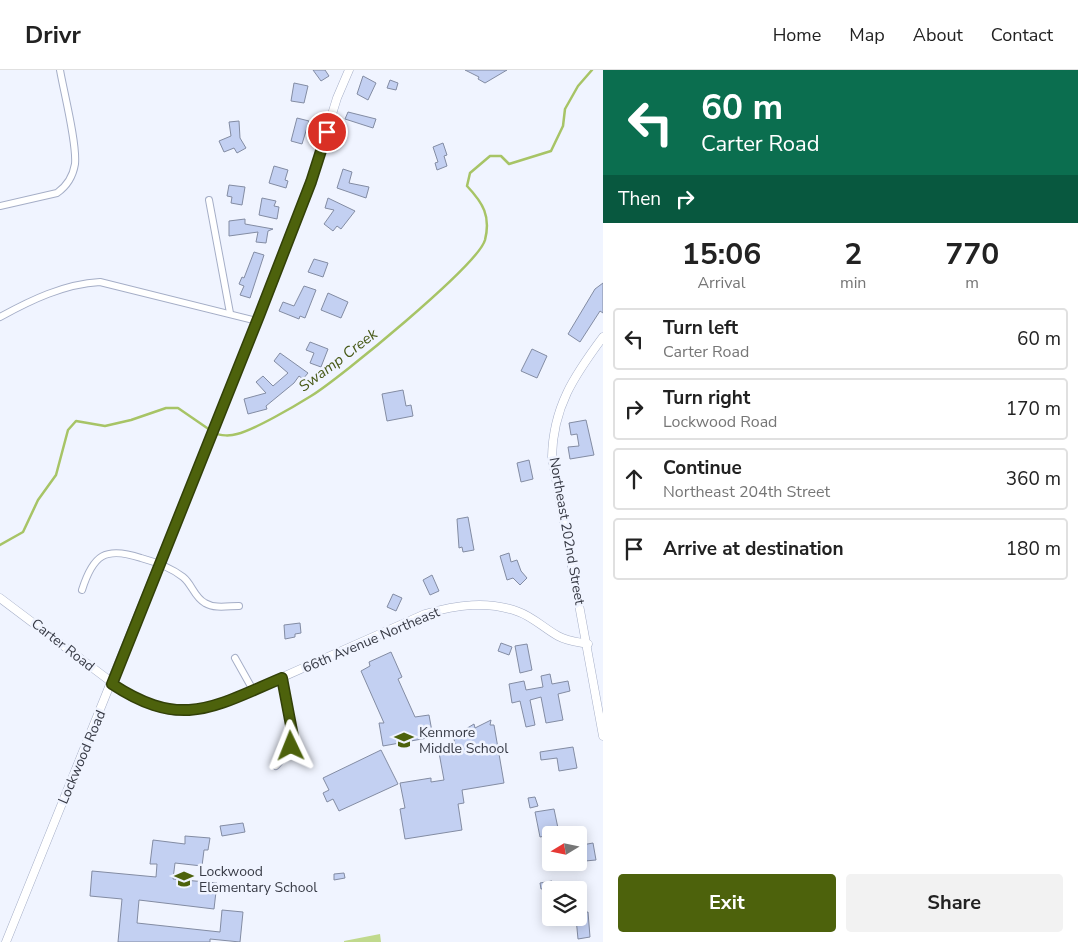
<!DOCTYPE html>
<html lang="en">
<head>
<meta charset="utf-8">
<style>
	body { margin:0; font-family:"Nunito Sans",sans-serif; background:#f2f2f2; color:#222; height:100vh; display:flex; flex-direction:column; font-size:19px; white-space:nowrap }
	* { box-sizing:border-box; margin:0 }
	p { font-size:16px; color:#767676 }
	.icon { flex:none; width:28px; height:28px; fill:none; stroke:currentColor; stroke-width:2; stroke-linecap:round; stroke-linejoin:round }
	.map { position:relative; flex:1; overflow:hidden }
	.drawer { display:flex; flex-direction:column; background:#fff; width:475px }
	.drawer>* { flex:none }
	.hud { background:#0b6e4f; color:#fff; overflow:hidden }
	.needle { width:32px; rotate:260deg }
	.controls { position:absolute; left:542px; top:756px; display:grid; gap:10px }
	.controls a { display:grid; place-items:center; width:45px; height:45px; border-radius:5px; background:#fff; box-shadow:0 2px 12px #0003; font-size:25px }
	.pin { position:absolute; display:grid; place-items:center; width:42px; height:42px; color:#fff; margin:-21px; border:2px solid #fff; border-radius:50%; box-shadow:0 1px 5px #0007 }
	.me { position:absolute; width:55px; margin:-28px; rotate:358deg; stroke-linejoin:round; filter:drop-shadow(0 0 4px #0008) }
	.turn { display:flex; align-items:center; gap:18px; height:105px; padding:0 15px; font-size:22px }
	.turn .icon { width:65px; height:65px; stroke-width:2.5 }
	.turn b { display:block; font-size:35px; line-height:42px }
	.then { display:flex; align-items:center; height:48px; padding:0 15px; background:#0003; gap:10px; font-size:19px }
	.eta { display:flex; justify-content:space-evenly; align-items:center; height:85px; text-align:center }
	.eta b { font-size:30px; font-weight:700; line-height:35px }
	.action { display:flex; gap:10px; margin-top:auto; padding:10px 15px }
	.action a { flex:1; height:58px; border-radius:5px; background:#4d620c; color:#fff; font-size:20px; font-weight:700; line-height:58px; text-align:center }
	.action a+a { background:#f2f2f2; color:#222 }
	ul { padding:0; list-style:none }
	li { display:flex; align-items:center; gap:15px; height:62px; margin:0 10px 8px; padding:0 5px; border:2px solid #e0e0e0; border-radius:5px }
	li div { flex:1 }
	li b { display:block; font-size:19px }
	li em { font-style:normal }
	header { display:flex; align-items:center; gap:30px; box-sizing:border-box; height:70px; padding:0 25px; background:#fff; border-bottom:1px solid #e0e0e0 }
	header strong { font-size:24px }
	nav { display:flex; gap:28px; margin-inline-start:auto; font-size:18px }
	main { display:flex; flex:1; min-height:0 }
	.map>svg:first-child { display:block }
	.green { fill:#c0d98d }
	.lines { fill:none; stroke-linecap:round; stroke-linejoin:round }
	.stream { stroke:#a7c466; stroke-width:2.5 }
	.building { fill:#c3d0f2; stroke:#838ca3 }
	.minor-casing { stroke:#a5aec7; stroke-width:8 }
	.tertiary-casing { stroke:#a5aec7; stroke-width:9 }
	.minor { stroke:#fff; stroke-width:6 }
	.tertiary { stroke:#fff; stroke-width:8 }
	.route-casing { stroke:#324008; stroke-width:12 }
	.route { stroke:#4d620c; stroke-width:9 }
	.labels { text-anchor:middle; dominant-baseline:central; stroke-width:5; stroke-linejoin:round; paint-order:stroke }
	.street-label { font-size:14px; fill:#383b46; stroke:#f0f4ff }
	.poi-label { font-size:14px; fill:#383b46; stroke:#f0f4ff; text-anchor:start }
	.water-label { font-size:15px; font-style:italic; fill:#475916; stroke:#f0f4ff }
</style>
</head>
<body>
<header>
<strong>Drivr</strong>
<nav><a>Home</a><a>Map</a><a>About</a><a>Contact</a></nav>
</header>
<main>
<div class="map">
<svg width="603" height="872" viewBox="0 0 603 872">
	<rect width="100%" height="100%" fill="#f0f4ff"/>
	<path class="green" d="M380,864L381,872H344V871Z"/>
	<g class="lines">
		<g class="stream">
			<path d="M215,363C220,366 231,366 237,364C254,360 295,336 311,326C339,309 478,195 485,170C491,146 483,133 467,116L470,103L490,86H501L509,94L551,81L563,56L565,39L578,16L592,0"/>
			<path d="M0,475L23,462L38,430L56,405L68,360L76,351L105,356L131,350L166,338H178L210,360"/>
		</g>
	</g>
	<g class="building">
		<path d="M313,0H325L329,6L321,11Z"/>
		<path d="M465,0H507L485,13L478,9L479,7Z"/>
		<path d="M363,6L376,13L368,30L357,24Z"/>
		<path d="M390,10L398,13L396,20L387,18Z"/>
		<path d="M294,13L308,16L304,33L291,31Z"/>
		<path d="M348,42L376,49L373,58L345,49Z"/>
		<path d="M297,48L309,51L302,74L291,71Z"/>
		<path d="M239,51L240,68L246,78L237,83L234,78L224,82L219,71L231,66L229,52Z"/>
		<path d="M443,73L447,85L444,86L447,96L437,100L435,93L438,92L433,77Z"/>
		<path d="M274,96L288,100L285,110L288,111L286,118L269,113Z"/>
		<path d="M343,99L352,102L349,113L369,117L366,128L337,118Z"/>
		<path d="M229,115L245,117L242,135L231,133L232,127L227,126Z"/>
		<path d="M262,128L276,131L274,136L279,137L277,149L259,145Z"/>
		<path d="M328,128L355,141L341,159L337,156L333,161L324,154L334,140L325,138Z"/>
		<path d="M245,149V154L273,159L268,161L266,173L256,172L258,162L229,166V151Z"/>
		<path d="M254,182L264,185L250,228L240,225L244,216L239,214L242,207L244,208Z"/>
		<path d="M314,189L328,193L323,207L308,202Z"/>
		<path d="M603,213V243L600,241L580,272L568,264L595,219Z"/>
		<path d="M304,216L316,220L305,248L300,246L299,249L279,241L283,232L294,236Z"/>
		<path d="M328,223L348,232L341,248L321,240Z"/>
		<path d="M310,272L328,279L321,297L310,293L314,283L306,280Z"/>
		<path d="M532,279L547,286L537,308L521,301Z"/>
		<path d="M280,283L308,303L303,309L299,306L294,313L266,336L267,339L248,344L244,329L266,323L256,312L263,306L273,316L288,303L274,291Z"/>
		<path d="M403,320L406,336L411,335L413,346L387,351L382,324Z"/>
		<path d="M586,350L594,385L570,389L568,377L579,376L577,364L571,365L569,353Z"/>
		<path d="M529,390L533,409L521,412L517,393Z"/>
		<path d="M468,447L474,480L463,482L462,477L459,478L457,449Z"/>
		<path d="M509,483L511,492L517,490L521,501L527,508L520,515L513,508L507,510L500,486Z"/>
		<path d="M432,505L439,521L430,525L423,510Z"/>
		<path d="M393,524L402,528L396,541L387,537Z"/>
		<path d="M300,553L301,563L295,564V567L285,569L284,555Z"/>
		<path d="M501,573L512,577L509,585L498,581Z"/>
		<path d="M527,574L532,600L520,603L515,576Z"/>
		<path d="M391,582L402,607L398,609L415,647L429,645L433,667L383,676L379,653H384L361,601L370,596L369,592Z"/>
		<path d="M550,604L552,614L568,611L570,621L558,624L563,650L546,653L541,627L530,630L535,655L526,657L520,631L512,633L509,614L524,611L526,620L543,617L541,606Z"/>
		<path d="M491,650L490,655H494L504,713L462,720L464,733L458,734L462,760L405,769L400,739L405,738L400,713L431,708V712L444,710L438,677L455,674L453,665L465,663L464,660L474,654L475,658Z"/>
		<path d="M573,677L577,698L559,701L557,688L541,690L540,682Z"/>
		<path d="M381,680L398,714L339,741L333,729L327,732L323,723L329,720L323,708Z"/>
		<path d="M535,727L538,736L530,738L528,728Z"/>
		<path d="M554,739L559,763L540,767L535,742Z"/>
		<path d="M243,753L245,762L222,766L220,756Z"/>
		<path d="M185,766L210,768L208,780H204L202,796L175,793L173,809L217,813L214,839L139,830L137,853L220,862L222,840L243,842L240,872L210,869V872H118L122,829L90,826L92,801L156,807L157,794H150L153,770L185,774Z"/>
		<path d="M593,773L596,790L585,791L582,775Z"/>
		<path d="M344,803L345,808L334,810V804Z"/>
		<path d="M552,811L554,817L541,819L540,813Z"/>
		<path d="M588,842L590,867L578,869L576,848H579V843Z"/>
	</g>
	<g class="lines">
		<g class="minor-casing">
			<g id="minor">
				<path d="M209,130L230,243"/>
				<path d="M0,136L57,123C67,116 73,106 75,94C77,73 64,23 60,0"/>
				<path d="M0,247C31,230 64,214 100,212L257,251"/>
				<path d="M82,520C93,485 105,476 141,488C156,492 170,497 183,507C192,514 194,527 205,533C215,539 228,536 239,536"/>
				<path d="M235,588L253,620"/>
				<path d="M276,696C303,668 288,643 282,608"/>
			</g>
		</g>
		<g class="tertiary-casing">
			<g id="tertiary">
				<path d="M603,267C574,306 553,337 552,387L603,666"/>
				<path d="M0,528L130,626L157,637L175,641L207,638L224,633L425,544C456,535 488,530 519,542C533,547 545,559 558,566C567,571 578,572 588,574"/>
				<path d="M6,872L257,251L311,112L337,28L349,0"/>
			</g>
		</g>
		<use href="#minor" class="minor"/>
		<use href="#tertiary" class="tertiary"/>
	</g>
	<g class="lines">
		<g class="route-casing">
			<path id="route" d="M291,676L293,666L282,608C213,637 182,660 112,614L259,246L311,112L327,62"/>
		</g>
		<use href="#route" class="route"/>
	</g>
	<defs>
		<g id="school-bare" transform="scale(1.5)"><path d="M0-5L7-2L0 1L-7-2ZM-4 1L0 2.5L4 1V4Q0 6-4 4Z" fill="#4d620c" stroke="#f0f4ff" stroke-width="2.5" paint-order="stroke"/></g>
	</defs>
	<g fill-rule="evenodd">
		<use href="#school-bare" x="404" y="670"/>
		<use href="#school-bare" x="184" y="809"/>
	</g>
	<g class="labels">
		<g class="street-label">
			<text transform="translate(567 461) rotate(80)">Northeast 202nd Street</text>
			<text transform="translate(371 570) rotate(-23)">66th Avenue Northeast</text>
			<text transform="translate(63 575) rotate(38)">Carter Road</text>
			<text transform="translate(82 687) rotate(-67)">Lockwood Road</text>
		</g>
		<g class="poi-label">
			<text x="419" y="662">Kenmore<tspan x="419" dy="16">Middle School</tspan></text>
			<text x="199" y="801">Lockwood<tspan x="199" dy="16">Elementary School</tspan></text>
		</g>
		<g class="water-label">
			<text transform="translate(338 290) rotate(-37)">Swamp Creek</text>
		</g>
	</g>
</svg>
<div class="controls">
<a><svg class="needle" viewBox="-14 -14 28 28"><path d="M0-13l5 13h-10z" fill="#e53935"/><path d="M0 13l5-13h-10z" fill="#767676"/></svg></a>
<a><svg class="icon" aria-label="layers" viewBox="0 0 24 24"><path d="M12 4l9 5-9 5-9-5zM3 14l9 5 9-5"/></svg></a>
</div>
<div class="pin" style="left:327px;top:62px;background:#d93025"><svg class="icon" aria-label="arrive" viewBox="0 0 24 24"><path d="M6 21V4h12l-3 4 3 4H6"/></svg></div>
<svg class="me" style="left:291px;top:676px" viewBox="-20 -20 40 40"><path d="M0-17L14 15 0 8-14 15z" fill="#4d620c" stroke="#fff" stroke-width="4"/></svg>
</div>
<section class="drawer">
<div class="hud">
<div class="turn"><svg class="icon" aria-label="left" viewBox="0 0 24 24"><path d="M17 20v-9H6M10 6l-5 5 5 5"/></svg><div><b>60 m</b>Carter Road</div></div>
<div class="then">Then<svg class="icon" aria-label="right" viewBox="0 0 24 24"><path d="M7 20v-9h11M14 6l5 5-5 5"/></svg></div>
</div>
<div class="eta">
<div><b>15:06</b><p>Arrival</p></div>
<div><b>2</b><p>min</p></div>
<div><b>770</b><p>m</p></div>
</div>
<ul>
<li><svg class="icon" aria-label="left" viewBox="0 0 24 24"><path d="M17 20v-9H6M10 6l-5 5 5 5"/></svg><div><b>Turn left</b><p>Carter Road</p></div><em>60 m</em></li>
<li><svg class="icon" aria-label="right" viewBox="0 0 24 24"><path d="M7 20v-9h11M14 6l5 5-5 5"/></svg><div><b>Turn right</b><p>Lockwood Road</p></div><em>170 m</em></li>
<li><svg class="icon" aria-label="ahead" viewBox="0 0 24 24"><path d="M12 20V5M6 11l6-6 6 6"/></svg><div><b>Continue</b><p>Northeast 204th Street</p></div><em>360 m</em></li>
<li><svg class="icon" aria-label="arrive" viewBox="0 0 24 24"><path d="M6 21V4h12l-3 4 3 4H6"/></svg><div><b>Arrive at destination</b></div><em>180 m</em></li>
</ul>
<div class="action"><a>Exit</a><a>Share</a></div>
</section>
</main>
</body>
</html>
